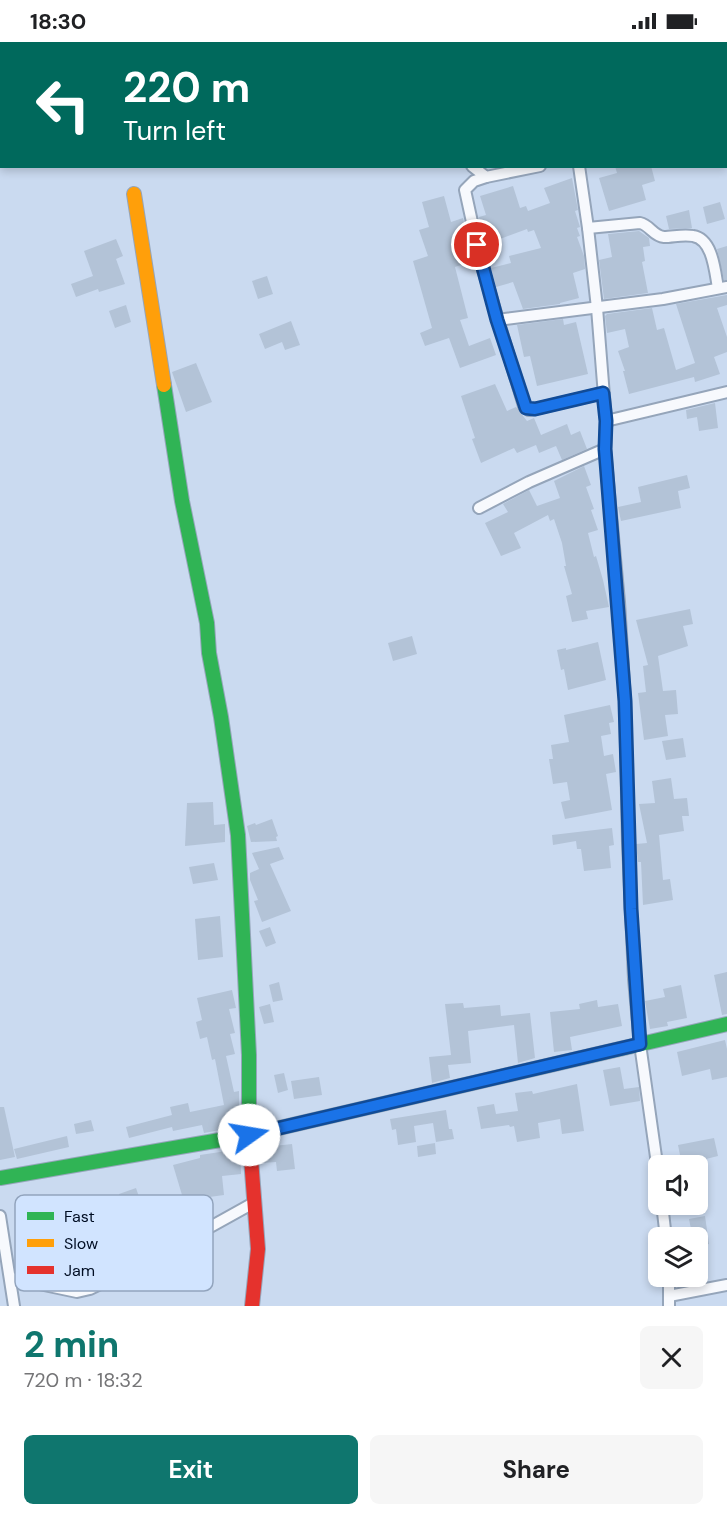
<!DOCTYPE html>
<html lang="en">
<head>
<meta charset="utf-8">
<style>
	body { margin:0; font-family:"DM Sans",sans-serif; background:#f6f6f6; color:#202124; height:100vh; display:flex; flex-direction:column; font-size:22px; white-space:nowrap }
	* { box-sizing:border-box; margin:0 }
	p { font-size:20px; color:#757577 }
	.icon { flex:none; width:33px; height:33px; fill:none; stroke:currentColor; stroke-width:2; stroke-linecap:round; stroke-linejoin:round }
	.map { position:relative; height:1264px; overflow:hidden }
	.details { display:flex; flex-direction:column; background:#fff; flex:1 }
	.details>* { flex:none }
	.guide { position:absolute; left:0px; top:0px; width:728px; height:126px; box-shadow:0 3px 9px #0003; background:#00695c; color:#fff; overflow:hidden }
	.tools { position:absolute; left:648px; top:1113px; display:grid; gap:12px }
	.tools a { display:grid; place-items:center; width:60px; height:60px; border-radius:9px; background:#fff; box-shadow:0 3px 9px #0003; font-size:30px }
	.pin { position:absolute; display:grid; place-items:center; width:51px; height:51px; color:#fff; margin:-26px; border:3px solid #fff; border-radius:50%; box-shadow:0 2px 6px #0007 }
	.me { position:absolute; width:66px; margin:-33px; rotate:77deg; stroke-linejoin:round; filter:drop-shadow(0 0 4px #0008) }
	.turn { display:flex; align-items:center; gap:21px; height:126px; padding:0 24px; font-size:27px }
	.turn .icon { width:78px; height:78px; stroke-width:2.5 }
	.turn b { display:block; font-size:42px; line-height:51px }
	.round { display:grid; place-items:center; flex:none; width:63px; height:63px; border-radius:9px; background:#f6f6f6 }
	.headline { display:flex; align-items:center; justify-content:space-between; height:102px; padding:0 24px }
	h1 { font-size:36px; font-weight:700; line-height:45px; color:#0f766e }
	.action { display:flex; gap:12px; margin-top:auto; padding:12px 24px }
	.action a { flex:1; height:69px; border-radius:9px; background:#0f766e; color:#fff; font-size:24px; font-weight:700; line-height:69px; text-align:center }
	.action a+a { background:#f6f6f6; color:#202124 }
	.status { display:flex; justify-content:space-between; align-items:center; height:42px; padding:0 30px; background:#fff; direction:ltr }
	.status svg { height:16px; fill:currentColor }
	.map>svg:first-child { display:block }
	.building { fill:#b3c3d7 }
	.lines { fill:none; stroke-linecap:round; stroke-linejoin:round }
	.street-casing { stroke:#95a5ba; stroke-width:14 }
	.fast-casing { stroke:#95a5ba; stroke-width:16 }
	.slow-casing { stroke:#95a5ba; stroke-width:16 }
	.jam-casing { stroke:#95a5ba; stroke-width:16 }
	.street { stroke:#f7f9fd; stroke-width:10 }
	.fast { stroke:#30b455; stroke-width:14 }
	.slow { stroke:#ff9f0a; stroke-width:14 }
	.jam { stroke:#e5322d; stroke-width:14 }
	.route-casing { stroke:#114b97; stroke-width:15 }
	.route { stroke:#1a73e8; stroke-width:10 }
	.key { fill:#d1e4ff; stroke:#92a4bd; stroke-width:1.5 }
	.key-label { font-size:16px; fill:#000d23 }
</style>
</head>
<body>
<div class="status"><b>18:30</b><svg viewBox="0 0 49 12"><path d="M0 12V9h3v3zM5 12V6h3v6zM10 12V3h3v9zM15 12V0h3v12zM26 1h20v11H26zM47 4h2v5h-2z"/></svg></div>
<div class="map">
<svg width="727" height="1264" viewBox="0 0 727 1264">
	<rect width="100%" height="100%" fill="#cadaf0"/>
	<g class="building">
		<path d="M615,124H651L655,139L642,143L646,158L609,169L599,136L617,131Z"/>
		<path d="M572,136L578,168L575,169L580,185L577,186L580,194L577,195L584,214L585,227L573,231L579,256L560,261V262L523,267L513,240L496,245L491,226L511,221L509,214L541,206L534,188L528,190L527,187L492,200L488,188L482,190L479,175L486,173L480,154L513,144L520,166L526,164L528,169L550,161L544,146Z"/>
		<path d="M444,154L451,180L463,176L467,194L457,197L464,222L455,225L468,276L460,278L469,304L490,296L496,313L460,326L449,296L425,304L420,291L432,286L413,219L428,214L419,188L429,185L422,160Z"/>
		<path d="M720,160L725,177L707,182L703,165Z"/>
		<path d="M689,168L692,186L669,187L666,174Z"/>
		<path d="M639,189L649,196L650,204L643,205L645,219L642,220L648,251L604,257L599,218L612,215L608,192Z"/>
		<path d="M116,197L123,214L116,217L125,242L99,250L98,247L76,255L71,242L93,234L84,209Z"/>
		<path d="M727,204V238H724L717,207Z"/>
		<path d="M267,234L273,252L258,257L252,239Z"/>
		<path d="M727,253V263L717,266L727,295V310L714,315L720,332L695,340L694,335L629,352L623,329H625L618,309L629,305L625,287L607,291L605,274L607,272L652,266L657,288L664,286L676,328L695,321L676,262Z"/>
		<path d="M126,263L131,280L115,286L109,269Z"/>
		<path d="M563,277L564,283L576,280L588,332L537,344L530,314L524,315L517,283Z"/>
		<path d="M291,279L300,303L285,308L282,300L265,307L259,292Z"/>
		<path d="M196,321L212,360L186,370L172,330Z"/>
		<path d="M495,342L507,369L516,365L527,379L534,376L541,393L567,382L571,393L580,389L587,407L562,418L556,404L539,411L536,403L517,411L514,406L481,421L472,397L475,396L461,354Z"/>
		<path d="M715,361L718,386L699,389L697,375L687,377L686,368Z"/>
		<path d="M584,424L591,443L586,445L594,467L591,468L598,488L588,491L594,515L596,514L603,538L609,565L586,569L588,577L572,580L566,554L572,552L564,524H566L562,501L554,477L550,479L548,473L514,491L521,506L501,514L485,481L508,470L503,462L529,448L537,464L560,456L554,439Z"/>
		<path d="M687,433L690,446L678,449L681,466L621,479L618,465L641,460L638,445Z"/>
		<path d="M690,567L693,582L683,584L688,604L658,614L663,649L676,648L678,672L665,673L668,694L644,698L638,651L646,650L643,624L648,623L636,578Z"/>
		<path d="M412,594L417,612L393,619L388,601Z"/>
		<path d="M598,600L606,638L568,648L564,627L561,628L557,608L566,606V608Z"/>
		<path d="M610,663L614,680L609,681L611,692L601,694L604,714L613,712L616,730L606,732L612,768L565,777L561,760L570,758L567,740L553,742L549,717H553L551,703L569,700L564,673Z"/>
		<path d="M683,696L686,715L666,718L662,699Z"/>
		<path d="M671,736L674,757L687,756L689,774H682L684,789L659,793L663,838L670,837L673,858L643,863L641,820H638L636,802L647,801L639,762L655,761L652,739Z"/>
		<path d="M213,760L214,783L225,782V800L185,804L187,761Z"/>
		<path d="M272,777L278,794L276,795L277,799L251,800L247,784L255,781L256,783Z"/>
		<path d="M612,786L614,803L609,804L611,826L584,829L581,807H577L576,799L553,803L552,793Z"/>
		<path d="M279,805L284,817L270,822L291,869L262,880L254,859L258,858L250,838V831L259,827L252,811Z"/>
		<path d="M214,821L218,838L193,842L189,825Z"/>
		<path d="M220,874L223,915L198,918L195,877Z"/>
		<path d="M270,885L276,901L266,905L259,889Z"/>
		<path d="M727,930V972L722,973L714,933Z"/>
		<path d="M279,940L283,958L273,960L269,943Z"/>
		<path d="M681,943L687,976L667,980L668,984L650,987L645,959L665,955L663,947Z"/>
		<path d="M232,948L236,966L229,967L235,991L230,992L235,1012L226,1014L234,1050L239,1049V1074L220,1078L222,1088H220L204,1091L202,1083L173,1089L172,1085L129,1096L126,1085L172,1073L170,1065L188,1061L190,1070L224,1063L215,1017L212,1018L207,995L200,997L196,980L202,978L197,956Z"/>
		<path d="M597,958L598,965L618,962L622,984L570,995L572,1008L554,1010L550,970L580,967L579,962Z"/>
		<path d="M463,961L464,966L500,963L501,974L530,971L535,1016L518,1021L514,983L468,989L471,1021L448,1023L450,1036L432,1041L429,1015L451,1013L445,962Z"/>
		<path d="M270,962L274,980L264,982L259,965Z"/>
		<path d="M725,998L727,1007V1035L712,1038L710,1027L682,1034L677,1010Z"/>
		<path d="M620,1025L624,1047L639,1045L640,1059L610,1064L603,1028Z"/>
		<path d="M284,1031L288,1048L278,1051L274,1033Z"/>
		<path d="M319,1035L322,1053L294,1057L291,1039Z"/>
		<path d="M577,1042L584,1089L562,1092L560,1077L538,1081L540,1096L517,1100L514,1084L510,1085L509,1083L481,1087L477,1065L494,1062L496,1072L518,1069L515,1051L532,1049L533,1052Z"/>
		<path d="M0,1065H4L15,1115L0,1118Z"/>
		<path d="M446,1068L449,1087H452L454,1097L436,1100L433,1081L414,1084L416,1100L398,1103L396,1087L392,1088L390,1077Z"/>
		<path d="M91,1078L94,1089L76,1092L74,1082Z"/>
		<path d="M67,1094L69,1105L17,1117L14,1107Z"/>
		<path d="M714,1096L718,1114L682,1123L678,1103Z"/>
		<path d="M435,1101L436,1112L418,1115L417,1104Z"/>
		<path d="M292,1102L295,1127L277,1129L276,1120L261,1121L260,1110L275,1109L274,1104Z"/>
		<path d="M240,1107L241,1132L222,1134L224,1153L202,1156L206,1168L188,1173L173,1123L200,1116V1113Z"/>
		<path d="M136,1146L143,1167L119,1176L120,1182L78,1193L72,1166L119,1154V1152Z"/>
		<path d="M705,1174L709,1202L698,1205V1196H673V1190L691,1187L689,1177Z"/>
	</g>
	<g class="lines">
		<g class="street-casing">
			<g id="street">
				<path d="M472,124L486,135L540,124"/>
				<path d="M579,124L588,186L597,266L606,379L605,407L619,560L625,659L628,801L634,937L640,1002L658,1129"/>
				<path d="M486,135L474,139L465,148L481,221L524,364L529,368L535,367L603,351"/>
				<path d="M588,186L640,181C650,183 653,194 664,195C673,195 683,192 693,194C713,197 715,230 718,246"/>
				<path d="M497,278L663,257L727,245"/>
				<path d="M606,379L727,350"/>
				<path d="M479,466L529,440L605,407"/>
				<path d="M662,1162L666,1196"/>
				<path d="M0,1174L14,1264"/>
				<path d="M11,1236L77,1250L90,1247L158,1214L255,1160"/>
				<path d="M669,1254L727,1243"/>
				<path d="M669,1264V1234"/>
			</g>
		</g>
		<g class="fast-casing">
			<g id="fast">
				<path d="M164,343L182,459L207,581L209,611L221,675L238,793L249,1013V1091"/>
				<path d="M0,1136L249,1093L727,982"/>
			</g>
		</g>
		<g class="slow-casing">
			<path id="slow" d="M134,152L164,343"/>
		</g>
		<g class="jam-casing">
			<path id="jam" d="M249,1091L258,1207L252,1264"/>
		</g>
		<use href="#street" class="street"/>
		<use href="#fast" class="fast"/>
		<use href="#slow" class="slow"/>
		<use href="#jam" class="jam"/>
	</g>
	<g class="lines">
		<g class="route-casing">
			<path id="route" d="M249,1093L640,1002L631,867L625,659L605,407L606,379L603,351L535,367L526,366L497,278L477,203"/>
		</g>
		<use href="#route" class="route"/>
	</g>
	<rect x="15" y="1153" width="198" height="96" rx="9" class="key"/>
	<rect x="27" y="1170" width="27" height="8" fill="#30b455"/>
	<rect x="27" y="1197" width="27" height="8" fill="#ff9f0a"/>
	<rect x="27" y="1224" width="27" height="8" fill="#e5322d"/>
	<g class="key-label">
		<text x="64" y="1180">Fast</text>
		<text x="64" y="1207">Slow</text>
		<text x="64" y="1234">Jam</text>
	</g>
</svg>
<div class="tools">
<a><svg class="icon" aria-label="sound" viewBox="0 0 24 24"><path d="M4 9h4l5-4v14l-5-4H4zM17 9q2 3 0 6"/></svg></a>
<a><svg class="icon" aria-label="layers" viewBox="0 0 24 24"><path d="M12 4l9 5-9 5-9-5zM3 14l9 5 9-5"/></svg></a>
</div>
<div class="pin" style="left:477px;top:203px;background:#d93025"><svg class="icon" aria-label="arrive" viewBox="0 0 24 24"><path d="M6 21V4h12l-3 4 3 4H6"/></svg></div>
<svg class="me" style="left:249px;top:1093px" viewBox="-20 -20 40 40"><circle r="19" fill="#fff"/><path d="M0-13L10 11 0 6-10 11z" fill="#1a73e8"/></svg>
<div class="guide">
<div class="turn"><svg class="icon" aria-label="left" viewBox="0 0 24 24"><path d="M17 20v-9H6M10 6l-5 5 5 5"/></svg><div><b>220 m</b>Turn left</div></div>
</div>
</div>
<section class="details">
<div class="headline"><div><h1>2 min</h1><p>720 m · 18:32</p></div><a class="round"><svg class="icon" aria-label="close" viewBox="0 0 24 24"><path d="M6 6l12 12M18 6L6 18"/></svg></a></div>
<div class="action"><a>Exit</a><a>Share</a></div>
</section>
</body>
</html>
